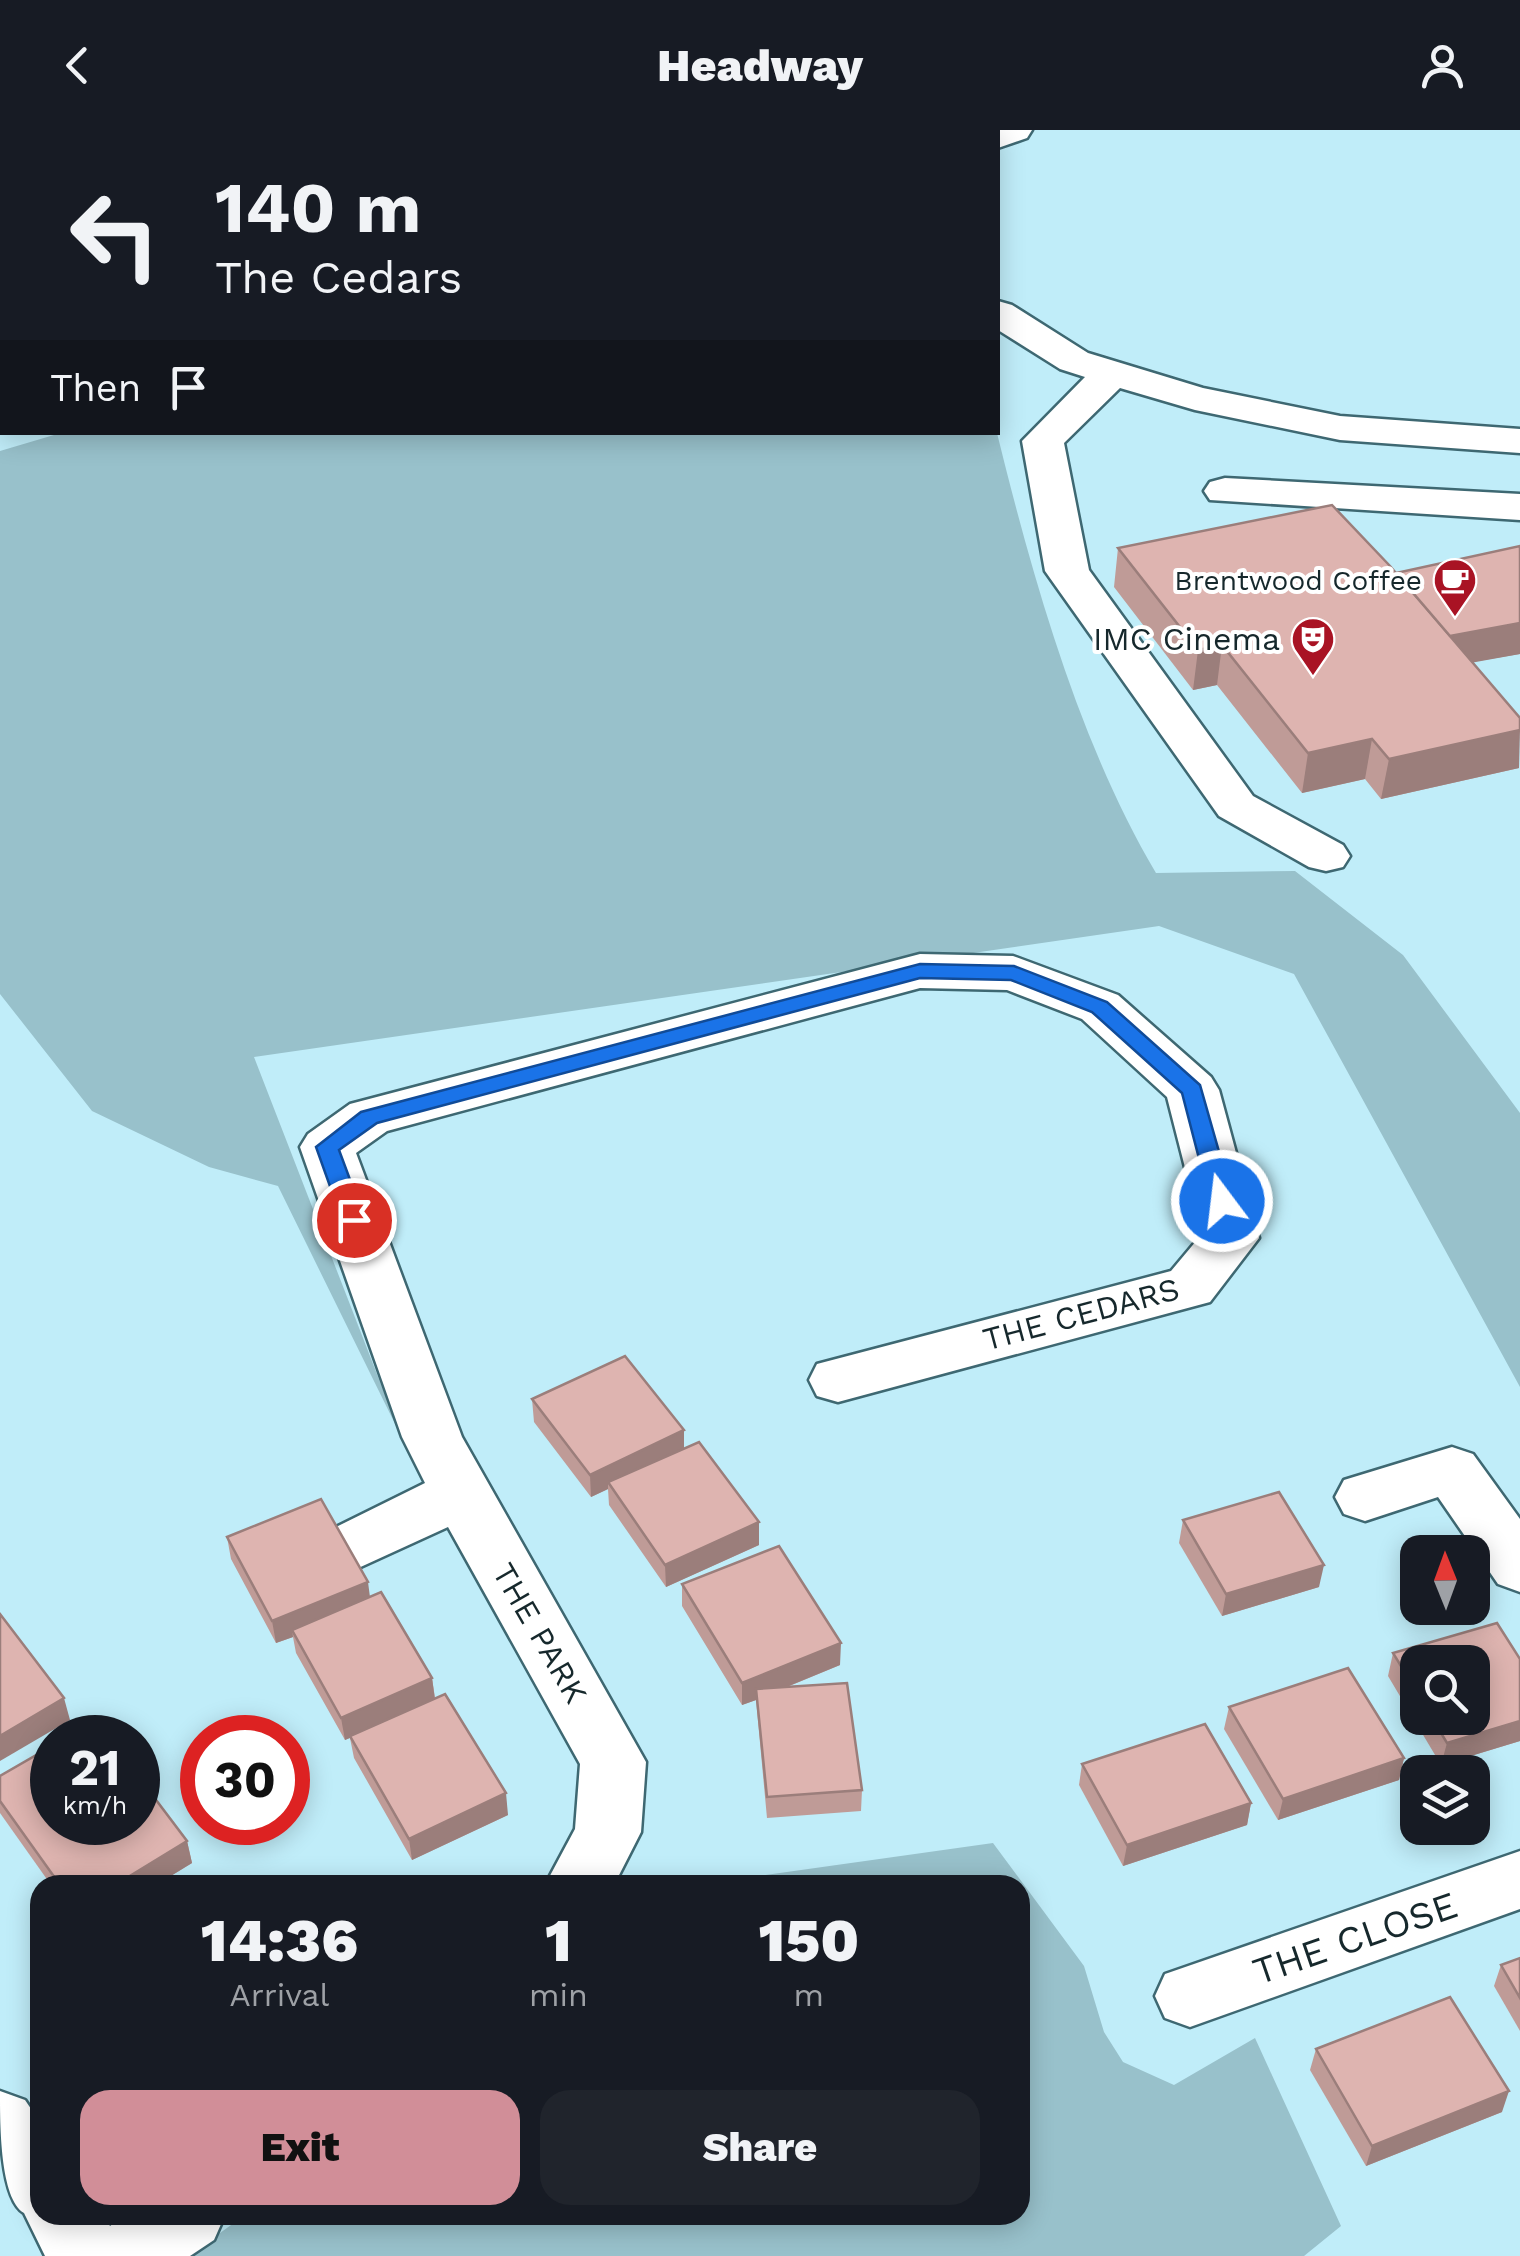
<!DOCTYPE html>
<html lang="en">
<head>
<meta charset="utf-8">
<style>
	body { margin:0; font-family:"Work Sans",sans-serif; background:#20242c; color:#f1f3f6; height:100vh; display:flex; flex-direction:column; font-size:38px; white-space:nowrap }
	* { box-sizing:border-box; margin:0 }
	p { font-size:32px; color:#9ea1a6 }
	.icon { flex:none; width:55px; height:55px; fill:none; stroke:currentColor; stroke-width:2; stroke-linecap:round; stroke-linejoin:round }
	.map { position:relative; flex:1; overflow:hidden }
	.drawer { position:absolute; left:30px; top:1745px; width:1000px; height:350px; display:flex; flex-direction:column; background:#171b24; border-radius:30px; box-shadow:0 5px 25px #0003 }
	.drawer>* { flex:none }
	.hud { position:absolute; left:0px; top:0px; width:1000px; height:305px; box-shadow:0 5px 25px #0003; background:#171b24; color:#f1f3f6; overflow:hidden }
	.needle { width:65px; rotate:359deg }
	.buttons { position:absolute; left:1400px; top:1405px; display:grid; gap:20px }
	.buttons a { display:grid; place-items:center; width:90px; height:90px; border-radius:20px; background:#171b24; box-shadow:0 5px 25px #0003; font-size:50px }
	.speed { position:absolute; left:30px; top:1585px; display:flex; gap:20px; font-size:50px; font-weight:700; text-align:center }
	.speed>* { display:grid; place-content:center; width:130px; height:130px; border-radius:50%; background:#171b24; box-shadow:0 5px 25px #0003; line-height:1 }
	.speed small { font-size:25px; font-weight:400 }
	.speed .limit { border:15px solid #d22; background:#fff; color:#111 }
	.pin { position:absolute; display:grid; place-items:center; width:85px; height:85px; color:#fff; margin:-42px; border:5px solid #fff; border-radius:50%; box-shadow:0 2px 10px #0007 }
	.me { position:absolute; width:110px; margin:-55px; rotate:345deg; stroke-linejoin:round; filter:drop-shadow(0 0 8px #0008) }
	.turn { display:flex; align-items:center; gap:35px; height:210px; padding:0 50px; font-size:45px }
	.turn .icon { width:130px; height:130px; stroke-width:2.5 }
	.turn b { display:block; font-size:70px; line-height:85px }
	.then { display:flex; align-items:center; height:95px; padding:0 50px; background:#0003; gap:20px; font-size:38px }
	.eta { display:flex; justify-content:space-evenly; align-items:center; height:170px; text-align:center }
	.eta b { font-size:60px; font-weight:800; line-height:70px }
	.cta { display:flex; gap:20px; margin-top:auto; padding:20px 50px }
	.cta a { flex:1; height:115px; border-radius:30px; background:#d18e98; color:#111; font-size:40px; font-weight:800; line-height:115px; text-align:center }
	.cta a+a { background:#20242c; color:#f1f3f6 }
	header { display:flex; justify-content:space-between; align-items:center; height:130px; padding:0 50px; background:#171b24; font-size:45px; font-weight:800 }
	.map>svg:first-child { display:block }
	.green { fill:#98c1cb }
	.lines { fill:none; stroke-linecap:round; stroke-linejoin:round }
	.minor-casing { stroke:#3e6872; stroke-width:5 }
	.minor { fill:#fff; fill-rule:evenodd }
	.wall { fill:#bf9b97; fill-rule:evenodd }
	.shaded-wall { fill:#9b7e7b }
	.building { fill:#deb4b0; stroke:#9b7e7b; stroke-width:2.5 }
	.route { fill:#1a73e8; stroke:#114b97; stroke-width:2.5 }
	.labels { text-anchor:middle; dominant-baseline:central; stroke-width:8; stroke-linejoin:round; paint-order:stroke }
	.far-poi-label { font-size:28px; fill:#16282c; stroke:#fff; text-anchor:end }
	.poi-label { font-size:32px; fill:#16282c; stroke:#fff; text-anchor:end }
	.street-label { font-size:32px; fill:#16282c; stroke:#fff }
	.near-street-label { font-size:38px; fill:#16282c; stroke:#fff }
</style>
</head>
<body>
<header><svg class="icon" aria-label="back" viewBox="0 0 24 24"><path d="M15 5l-7 7 7 7"/></svg>Headway<svg class="icon" aria-label="person" viewBox="0 0 24 24"><circle cx="12" cy="8" r="4"/><path d="M4 21q1-7 8-7t8 7"/></svg></header>
<div class="map">
<svg width="1520" height="2126" viewBox="0 0 1520 2126">
	<rect width="100%" height="100%" fill="#c0edf9"/>
	<g class="green">
		<path d="M64,302L997,303C1033,449 1079,613 1156,743L1295,741L1403,825L1520,983V1257L1294,844L1159,796L254,927L401,1306L278,1056L209,1037L92,981L0,864V321Z"/>
		<path d="M993,1713L1084,1836L1104,1902L1123,1932L1174,1955L1255,1908L1341,2096L1304,2126H188L245,2085H1020V1755H694Z"/>
	</g>
	<g class="lines">
		<g class="minor-casing">
			<g id="minor">
				<path d="M985,0H1032L1027,8L998,18V2H983Z"/>
				<rect x="0" y="85" width="2" height="22"/>
				<path d="M998,171L1012,175L1088,223L1203,258L1340,286L1520,299V323L1340,310L1195,280L1120,258L1064,313L1089,440L1253,666L1343,715L1350,726L1343,737L1326,741L1309,737L1219,686L1045,441L1022,311L1085,247L1060,239L998,200Z"/>
				<path d="M0,172L2,173V199L0,198Z"/>
				<path d="M1225,348L1520,364V390L1210,370L1204,361L1210,352Z"/>
				<path d="M920,824L1013,826L1118,865L1211,947L1219,960L1259,1108L1210,1172L838,1272L817,1266L809,1250L817,1234L1171,1141L1202,1104L1167,967L1082,889L1007,860L920,858L387,1001L356,1023L462,1307L646,1632L641,1702L614,1755H545L575,1699L580,1634L448,1397L354,1440L332,1433L323,1416L332,1399L425,1353L402,1307L300,1017L308,1004L350,974Z"/>
				<path d="M1452,1317L1473,1324L1520,1389V1462L1498,1454L1438,1367L1365,1391L1344,1384L1335,1367L1344,1350Z"/>
				<path d="M1520,1721V1779L1190,1897L1165,1888L1155,1866L1165,1844Z"/>
				<path d="M0,1961L25,1970L40,1992V2085H103L110,2096L125,2085H225L214,2110L190,2126H45L24,2083C0,2069 0,1994 0,1961Z"/>
			</g>
		</g>
		<use href="#minor" class="minor"/>
	</g>
	<g class="wall">
		<path d="M1520,416V524L1472,532L1519,638L1381,669L1365,649L1302,663L1217,555L1193,560L1114,457L1118,418L1396,443Z"/>
		<path d="M532,1269L684,1300V1318L759,1415L666,1457L609,1375L608,1359L591,1367L534,1292Z"/>
		<path d="M1183,1390L1319,1457L1222,1486L1179,1413Z"/>
		<path d="M227,1407L370,1467L432,1548L435,1568L508,1685L412,1730L354,1628L350,1608L345,1610L296,1523L293,1507L276,1513L231,1429Z"/>
		<path d="M682,1454L840,1535L787,1557L862,1660L861,1681L767,1688L756,1570L742,1575L682,1476Z"/>
		<path d="M1393,1523L1520,1529V1611L1441,1635L1388,1546ZM1418,1532L1472,1588H1418Z"/>
		<path d="M1229,1577L1404,1628L1399,1650L1278,1690L1224,1599Z"/>
		<path d="M1082,1634L1251,1673L1247,1695L1123,1736L1079,1655Z"/>
		<path d="M0,1646L187,1711L192,1733L156,1755H51L0,1683Z"/>
		<path d="M1520,1828V1901L1494,1856L1501,1835Z"/>
		<path d="M1316,1919L1502,1982L1366,2036L1310,1940Z"/>
	</g>
	<g class="shaded-wall">
		<path d="M238,0H273L274,2H239Z"/>
		<path d="M1520,493V524L1437,539L1443,507Z"/>
		<path d="M1222,515L1217,555L1193,560L1198,520Z"/>
		<path d="M1520,600L1519,638L1381,669L1389,629Z"/>
		<path d="M1372,609L1365,649L1302,663L1308,623Z"/>
		<path d="M684,1300V1322L608,1352V1359L591,1367L590,1345Z"/>
		<path d="M759,1392V1415L666,1457L665,1435Z"/>
		<path d="M1324,1435L1319,1457L1222,1486L1226,1464Z"/>
		<path d="M368,1452L371,1475L292,1500L293,1507L276,1513L272,1491Z"/>
		<path d="M841,1513L840,1535L757,1569L756,1559V1570L742,1575V1553Z"/>
		<path d="M432,1548L435,1570L345,1610L341,1588Z"/>
		<path d="M64,1568L70,1590L0,1631V1606Z"/>
		<path d="M1520,1591V1611L1441,1635L1447,1613Z"/>
		<path d="M1404,1628L1399,1650L1278,1690L1283,1669Z"/>
		<path d="M506,1663L508,1685L412,1730L409,1709Z"/>
		<path d="M1251,1673L1247,1695L1123,1736L1127,1715Z"/>
		<path d="M187,1711L192,1733L156,1755H115Z"/>
		<path d="M1509,1961L1502,1982L1366,2036L1372,2016Z"/>
	</g>
	<g class="building">
		<path d="M1332,375L1390,436L1520,588V600L1389,629L1372,609L1308,623L1222,515L1198,520L1118,418Z"/>
		<path d="M1520,416V493L1450,506L1396,443Z"/>
		<path d="M625,1226L684,1300L590,1345L532,1269Z"/>
		<path d="M699,1312L759,1392L665,1435L608,1352Z"/>
		<path d="M1279,1362L1324,1435L1226,1464L1183,1390Z"/>
		<path d="M321,1369L368,1452L272,1491L227,1407Z"/>
		<path d="M779,1416L841,1513L742,1553L682,1454Z"/>
		<path d="M381,1462L432,1548L341,1588L292,1500Z"/>
		<path d="M0,1484L64,1568L0,1606Z"/>
		<path d="M1497,1493L1520,1529V1591L1447,1613L1432,1588H1472V1532H1418V1564L1393,1523Z"/>
		<path d="M1348,1538L1404,1628L1283,1669L1229,1577Z"/>
		<path d="M847,1553L862,1660L767,1667L756,1559Z"/>
		<path d="M445,1564L506,1663L409,1709L350,1606Z"/>
		<path d="M95,1591L108,1608H67Z"/>
		<path d="M1205,1594L1251,1673L1127,1715L1082,1634Z"/>
		<path d="M52,1616V1692H138V1646L187,1711L115,1755H60L0,1671V1646Z"/>
		<path d="M209,1748L214,1755H198Z"/>
		<path d="M1520,1828V1868L1501,1835Z"/>
		<path d="M1450,1867L1509,1961L1372,2016L1316,1919Z"/>
	</g>
	<path class="route" d="M920,834L1014,836L1107,872L1200,955L1233,1071L1230,1077L1222,1079L1210,1071L1182,963L1092,882L1011,850L920,848L377,993L339,1020L365,1090L354,1098L342,1090L316,1017L361,982Z"/>
	<defs>
		<g id="cafe-pin" transform="scale(2.25)"><path d="M0 17L-7.5 6A9.5 9.5 0 1 1 7.5 6Z" fill="#a91324" stroke="#fff"/><path d="M-5.5-4.5H6V0H3Q3 3.5 0 3.5H-2.5Q-5.5 3.5-5.5 0ZM3-3.2v2h1.7v-2ZM-6 4.5H4V6H-6Z" fill="#fff"/></g>
		<g id="theatre-pin" transform="scale(2.25)"><path d="M0 17L-7.5 6A9.5 9.5 0 1 1 7.5 6Z" fill="#a91324" stroke="#fff"/><path d="M-5-5.5Q0-4 5-5.5V0Q5 5 0 6Q-5 5-5 0ZM-3.3-2.5H-1v1.5H-3.3ZM1-2.5H3.3v1.5H1ZM-2.8 1Q0 5.5 2.8 1Z" fill="#fff"/></g>
	</defs>
	<g fill-rule="evenodd">
		<use href="#cafe-pin" x="1455" y="450"/>
		<use href="#theatre-pin" x="1313" y="509"/>
	</g>
	<g class="labels">
		<g class="far-poi-label">
			<text x="1422" y="450">Brentwood Coffee</text>
		</g>
		<g class="poi-label">
			<text x="1280" y="509">IMC Cinema</text>
		</g>
		<g class="street-label">
			<text transform="translate(1081 1184) rotate(-15)">THE CEDARS</text>
			<text transform="translate(540 1503) rotate(60)">THE PARK</text>
		</g>
		<g class="near-street-label">
			<text transform="translate(1355 1808) rotate(-19)">THE CLOSE</text>
		</g>
	</g>
</svg>
<div class="buttons">
<a><svg class="needle" viewBox="-14 -14 28 28"><path d="M0-13l5 13h-10z" fill="#e53935"/><path d="M0 13l5-13h-10z" fill="#9ea1a6"/></svg></a>
<a><svg class="icon" aria-label="search" viewBox="0 0 24 24"><circle cx="10" cy="10" r="6"/><path d="M15 15l6 6"/></svg></a>
<a><svg class="icon" aria-label="layers" viewBox="0 0 24 24"><path d="M12 4l9 5-9 5-9-5zM3 14l9 5 9-5"/></svg></a>
</div>
<div class="speed"><div>21<small>km/h</small></div><div class="limit">30</div></div>
<div class="pin" style="left:354px;top:1090px;background:#d93025"><svg class="icon" aria-label="arrive" viewBox="0 0 24 24"><path d="M6 21V4h12l-3 4 3 4H6"/></svg></div>
<svg class="me" style="left:1222px;top:1071px" viewBox="-20 -20 40 40"><circle r="17" fill="#1a73e8" stroke="#fff" stroke-width="3"/><path d="M0-11L8 9 0 5-8 9z" fill="#fff"/></svg>
<div class="hud">
<div class="turn"><svg class="icon" aria-label="left" viewBox="0 0 24 24"><path d="M17 20v-9H6M10 6l-5 5 5 5"/></svg><div><b>140 m</b>The Cedars</div></div>
<div class="then">Then<svg class="icon" aria-label="arrive" viewBox="0 0 24 24"><path d="M6 21V4h12l-3 4 3 4H6"/></svg></div>
</div>
<section class="drawer">
<div class="eta">
<div><b>14:36</b><p>Arrival</p></div>
<div><b>1</b><p>min</p></div>
<div><b>150</b><p>m</p></div>
</div>
<div class="cta"><a>Exit</a><a>Share</a></div>
</section>
</div>
</body>
</html>
